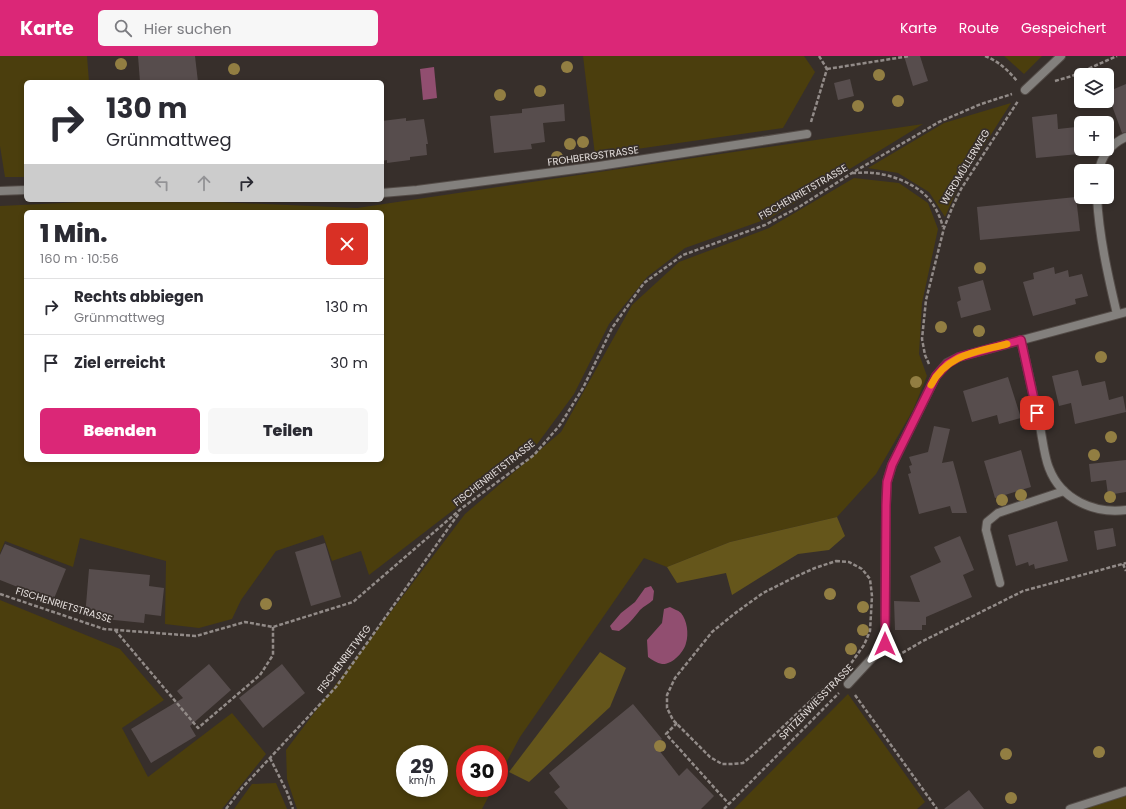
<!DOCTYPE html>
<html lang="de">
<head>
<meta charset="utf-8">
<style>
	body { margin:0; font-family:Poppins,sans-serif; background:#f7f7f7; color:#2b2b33; height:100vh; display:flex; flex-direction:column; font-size:15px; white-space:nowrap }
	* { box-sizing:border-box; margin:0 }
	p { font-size:13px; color:#7c7c81 }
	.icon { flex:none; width:22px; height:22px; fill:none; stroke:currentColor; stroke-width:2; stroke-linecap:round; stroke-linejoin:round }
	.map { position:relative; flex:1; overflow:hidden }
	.details { position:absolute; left:24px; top:154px; width:360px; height:252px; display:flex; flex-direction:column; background:#fff; border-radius:6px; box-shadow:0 2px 6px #0003 }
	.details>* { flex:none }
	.top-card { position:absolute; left:24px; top:24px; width:360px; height:122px; border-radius:6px; box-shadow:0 2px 6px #0003; background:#fff; color:#2b2b33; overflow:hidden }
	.fabs { position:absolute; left:1074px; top:12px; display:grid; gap:8px }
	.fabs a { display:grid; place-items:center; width:40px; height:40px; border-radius:6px; background:#fff; box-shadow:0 2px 6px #0003; font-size:20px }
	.speed { position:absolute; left:396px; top:689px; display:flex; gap:8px; font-size:20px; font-weight:700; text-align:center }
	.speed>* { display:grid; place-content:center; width:52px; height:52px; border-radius:50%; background:#fff; box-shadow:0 2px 6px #0003; line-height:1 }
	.speed small { font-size:10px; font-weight:400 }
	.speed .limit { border:6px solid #d22; background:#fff; color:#111 }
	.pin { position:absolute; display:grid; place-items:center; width:34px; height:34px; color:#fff; margin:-17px; border-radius:8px; box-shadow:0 2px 6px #0006 }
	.me { position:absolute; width:44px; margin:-22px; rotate:0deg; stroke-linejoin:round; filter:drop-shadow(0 0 3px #0008) }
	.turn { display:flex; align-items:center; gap:14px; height:84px; padding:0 16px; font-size:18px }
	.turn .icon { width:52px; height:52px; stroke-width:2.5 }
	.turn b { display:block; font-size:28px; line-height:34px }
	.lanes { display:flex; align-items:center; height:38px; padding:0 16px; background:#0003; justify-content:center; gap:20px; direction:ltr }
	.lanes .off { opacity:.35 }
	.round { display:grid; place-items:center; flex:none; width:42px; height:42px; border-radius:6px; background:#f7f7f7 }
	.head { display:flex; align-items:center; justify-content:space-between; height:68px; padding:0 16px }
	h1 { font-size:24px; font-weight:800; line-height:30px }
	.button { display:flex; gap:8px; margin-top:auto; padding:8px 16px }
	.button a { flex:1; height:46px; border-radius:6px; background:#db2777; color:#fff; font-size:16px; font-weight:800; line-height:46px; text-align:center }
	.button a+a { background:#f7f7f7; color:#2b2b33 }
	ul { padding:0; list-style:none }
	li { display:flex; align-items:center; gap:12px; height:56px; padding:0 16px; border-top:1px solid #e1e1e2 }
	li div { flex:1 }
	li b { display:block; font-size:15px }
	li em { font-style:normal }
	header { display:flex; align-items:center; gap:24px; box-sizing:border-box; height:56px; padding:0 20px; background:#db2777; color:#fff }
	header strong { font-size:19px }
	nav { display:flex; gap:22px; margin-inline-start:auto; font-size:14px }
	.search { width:280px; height:36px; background:#f7f7f7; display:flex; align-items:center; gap:10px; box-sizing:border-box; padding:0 14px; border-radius:6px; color:#7c7c81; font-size:15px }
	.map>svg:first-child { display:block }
	.green { fill:#4b3e0d; fill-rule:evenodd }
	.forest { fill:#65561b }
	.water { fill:#914e70 }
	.building { fill:#574d4d }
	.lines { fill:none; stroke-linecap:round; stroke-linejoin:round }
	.lane-casing { stroke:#534b47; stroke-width:10 }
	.street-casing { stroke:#534b47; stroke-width:10 }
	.path { stroke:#928b88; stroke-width:2.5; stroke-dasharray:4 2; stroke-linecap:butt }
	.lane { stroke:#83807d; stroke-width:8 }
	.street { stroke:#83807d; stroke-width:8 }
	.tree { fill:#927e42 }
	.route-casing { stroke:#8e194d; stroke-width:10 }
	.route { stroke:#db2777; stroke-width:7 }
	.slow { stroke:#f59e0b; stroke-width:7 }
	.labels { text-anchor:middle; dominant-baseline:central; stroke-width:3.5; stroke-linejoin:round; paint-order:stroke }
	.street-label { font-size:10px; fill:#e4dedc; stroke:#372f2b }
</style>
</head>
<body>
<header>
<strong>Karte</strong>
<div class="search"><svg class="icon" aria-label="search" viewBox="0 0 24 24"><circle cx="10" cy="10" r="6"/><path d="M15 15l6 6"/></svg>Hier suchen</div>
<nav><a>Karte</a><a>Route</a><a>Gespeichert</a></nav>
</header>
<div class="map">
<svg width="1126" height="753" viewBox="0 0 1126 753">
	<rect width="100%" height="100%" fill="#372f2b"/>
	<g class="green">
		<path d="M0,0H87L89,26H26V121H5L0,90Z"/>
		<path d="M583,0H804L815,16L783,72L595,99Z"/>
		<path d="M1004,0H1042L1024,18Z"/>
		<path d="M1011,47L959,129L945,161L929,136L898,117L868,112L944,67Z"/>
		<path d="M923,68L770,162L685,192L647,221L609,268L574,338L535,391L369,519L361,495L332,505L323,479L276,495L241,544L232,563L199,572L165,568L166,505L80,482L73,511L5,485L0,497V150L124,144H172L357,152ZM26,156H382V404H26Z"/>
		<path d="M854,122L899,127L928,147L938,173L922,247L919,298L927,320L913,354L876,418L837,461L730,486L667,511L644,502L520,681L499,720V698H465V732H493L482,753H297L287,723L286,694L465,458L561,376L632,249L679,206L769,172ZM405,698H439V732H405Z"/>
		<path d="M0,544L120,593L164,644L122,672L148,721L232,657L266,698L222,753H0Z"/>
		<path d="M848,638L925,746L917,753H734Z"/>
		<path d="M276,727L287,753H234L252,728Z"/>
		<path d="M1126,739V753H1081Z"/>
	</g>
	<g class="forest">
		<path d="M837,461L845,480L829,494L798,498L732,539L726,517L677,527L667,511L730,486Z"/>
		<path d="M600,596L626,612L610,651L529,726L509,716Z"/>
	</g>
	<g class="water">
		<path d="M434,11L437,42L423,44L420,13Z"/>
		<path d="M651,530L654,535L653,544C649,548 644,550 640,554C633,563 629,568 619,575L612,574L610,570L621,557L635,546L645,532Z"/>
		<path d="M670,551C673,553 678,554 681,557C687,564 689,578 686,587C684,596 672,609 662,608C657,607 652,604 648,601L647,584L662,567L664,553Z"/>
	</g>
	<g class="building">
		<path d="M138,0H195L198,26H140Z"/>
		<path d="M904,0H920L928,25L913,30Z"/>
		<path d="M850,23L854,40L838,44L834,27Z"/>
		<path d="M1126,28V76L1122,77L1107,36Z"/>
		<path d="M564,48L565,65L543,67L545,86L531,88L532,93L494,97L490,60L522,57V53Z"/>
		<path d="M1057,58L1058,73L1076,71L1079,98L1036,102L1032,61Z"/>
		<path d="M406,62V65L424,63L428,88H426L427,99L410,101V104L387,107V104L382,105V65Z"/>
		<path d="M1076,141L1080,175L980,184L977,151Z"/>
		<path d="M1054,211L1055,218L1068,214L1069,221L1082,218L1088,240L1075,243L1076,248L1033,260L1023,226L1034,223L1033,217Z"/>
		<path d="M983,224L991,254L961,262L957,246L961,244L958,231Z"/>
		<path d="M1078,314L1082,330L1105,325L1109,344L1123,340L1126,356L1075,368L1071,347L1059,350L1052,320Z"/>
		<path d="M1008,321L1021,362L999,368L997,359L972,366L963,335Z"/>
		<path d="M934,370L950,373L942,407L953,405L967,457H952L950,450L919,458L908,418L911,417L909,410L912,409L909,401L928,396Z"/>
		<path d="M1021,394L1031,431L995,442L984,405Z"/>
		<path d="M1126,404V436L1108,439L1106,424L1091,426L1089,408Z"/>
		<path d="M1057,465L1068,505L1035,513L1034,508L1029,510L1028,506L1016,510L1008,479Z"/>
		<path d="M1113,472L1116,490L1097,494L1094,475Z"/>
		<path d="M960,480L974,514L963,519L972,541L926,561V569H922V574H895L894,545L920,546L910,520L941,506L934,491Z"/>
		<path d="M325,487L341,541L311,550L295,496Z"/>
		<path d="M5,488L66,513L53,545L0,524V499Z"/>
		<path d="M89,513L150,519L149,530L164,532L161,560L145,558L144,567L85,561Z"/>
		<path d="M209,608L231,634L190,670L196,680L151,707L131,673L183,642L177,635Z"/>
		<path d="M282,608L305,637L263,672L239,642Z"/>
		<path d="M633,648L662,683L655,689L679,720L687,712L714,740L701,753H568L554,736L560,731L549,717Z"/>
		<path d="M969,734L984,753H944Z"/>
	</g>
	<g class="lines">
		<g class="lane-casing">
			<g id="lane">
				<path d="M1025,34L1061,0"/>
				<path d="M1000,527L986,474L987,466L998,457L1064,435"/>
			</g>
		</g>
		<g class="street-casing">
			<g id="street">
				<path d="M1099,115C1101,100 1112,87 1126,81"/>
				<path d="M0,135L26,134"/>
				<path d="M382,137L417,134L599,110L807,78"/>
				<path d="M1097,141C1099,180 1108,220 1117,258"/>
				<path d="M1021,284C1027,311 1033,338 1039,365C1042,379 1044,400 1049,412C1061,444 1095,458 1126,454"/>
				<path d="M848,628L885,588L886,449L887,426L892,409L936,320L947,307L959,301L1126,256"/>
				<path d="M1070,753L1126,735"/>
			</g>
		</g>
		<g class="path">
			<path d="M819,0L827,13"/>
			<path d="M985,0C998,5 1008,14 1017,25"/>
			<path d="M827,13L910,0"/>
			<path d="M1055,25L1072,20L1117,0"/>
			<path d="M811,66L827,13"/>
			<path d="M852,117C860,117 867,116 874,117C893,119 916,128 929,143C936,151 940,161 943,171"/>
			<path d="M929,308L925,299L922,283L926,244L944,172L952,152L961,133L1018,45"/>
			<path d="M836,505L849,506L862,513L870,523L872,540L870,575L864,589L852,606L754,698L743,707L732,708H722L710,701L673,664L667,652V639L675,622L712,576L734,558L763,537L797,520L815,512Z"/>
			<path d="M1123,508L1126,515"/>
			<path d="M0,538L104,573L196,580L245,566L273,571L353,546L462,452L534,399L560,369L583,332L612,272L644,227L683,199L765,169L799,151L852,117L939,66L981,48L1012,38"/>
			<path d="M115,574L198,672L260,619L273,599V571"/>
			<path d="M892,603L921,586L1023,535L1126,507"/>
			<path d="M855,639L937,753"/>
			<path d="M677,667L666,678L729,748"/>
			<path d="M270,702L287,736L293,753"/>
			<path d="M226,753L242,732L336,631L459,457"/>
			<path d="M724,753L839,637"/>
		</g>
		<use href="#lane" class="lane"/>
		<use href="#street" class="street"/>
	</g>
	<g class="tree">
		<circle cx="121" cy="8" r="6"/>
		<circle cx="567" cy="11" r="6"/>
		<circle cx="234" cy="13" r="6"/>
		<circle cx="879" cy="19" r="6"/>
		<circle cx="540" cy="35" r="6"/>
		<circle cx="500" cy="39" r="6"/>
		<circle cx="898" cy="45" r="6"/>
		<circle cx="858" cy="50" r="6"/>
		<circle cx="583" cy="86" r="6"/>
		<circle cx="570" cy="88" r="6"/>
		<circle cx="557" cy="101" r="6"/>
		<circle cx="980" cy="212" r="6"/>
		<circle cx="941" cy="271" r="6"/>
		<circle cx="979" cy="275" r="6"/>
		<circle cx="1101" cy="301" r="6"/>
		<circle cx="916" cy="326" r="6"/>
		<circle cx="1111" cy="381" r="6"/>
		<circle cx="1094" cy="399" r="6"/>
		<circle cx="1021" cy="439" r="6"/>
		<circle cx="1110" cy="441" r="6"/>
		<circle cx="1002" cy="444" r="6"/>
		<circle cx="830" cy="538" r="6"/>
		<circle cx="266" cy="548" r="6"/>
		<circle cx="863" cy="551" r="6"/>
		<circle cx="863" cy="574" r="6"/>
		<circle cx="851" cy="593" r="6"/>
		<circle cx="790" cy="617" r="6"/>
		<circle cx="660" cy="690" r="6"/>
		<circle cx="1099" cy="696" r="6"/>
		<circle cx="1006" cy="698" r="6"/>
		<circle cx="1011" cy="742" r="6"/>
	</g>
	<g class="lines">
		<g class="route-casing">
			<path id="route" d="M885,588L886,449L887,426L892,409L936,320L947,308L959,301L1021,284L1037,357"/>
		</g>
		<use href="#route" class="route"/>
		<path class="slow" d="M931,329C947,298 977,296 1007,288"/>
	</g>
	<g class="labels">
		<g class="street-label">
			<text transform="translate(593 100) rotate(-8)">FROHBERGSTRASSE</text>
			<text transform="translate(965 111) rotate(-59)">WERDMÜLLERWEG</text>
			<text transform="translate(803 136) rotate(-30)">FISCHENRIETSTRASSE</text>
			<text transform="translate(494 417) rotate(-38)">FISCHENRIETSTRASSE</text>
			<text transform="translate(64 549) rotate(17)">FISCHENRIETSTRASSE</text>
			<text transform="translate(344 603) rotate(-53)">FISCHENRIETWEG</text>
			<text transform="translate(816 646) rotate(-46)">SPITZENWIESSTRASSE</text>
		</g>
	</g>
</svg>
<div class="fabs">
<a><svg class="icon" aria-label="layers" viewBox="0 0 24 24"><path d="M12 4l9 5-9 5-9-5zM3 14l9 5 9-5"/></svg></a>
<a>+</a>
<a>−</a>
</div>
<div class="speed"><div>29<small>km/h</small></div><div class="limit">30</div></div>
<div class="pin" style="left:1037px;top:357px;background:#d93025"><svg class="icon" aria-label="arrive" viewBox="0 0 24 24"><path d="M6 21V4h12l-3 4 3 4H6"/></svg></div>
<svg class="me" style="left:885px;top:588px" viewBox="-20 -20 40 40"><path d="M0-17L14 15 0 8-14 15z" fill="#db2777" stroke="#fff" stroke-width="4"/></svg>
<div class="top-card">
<div class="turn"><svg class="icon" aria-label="right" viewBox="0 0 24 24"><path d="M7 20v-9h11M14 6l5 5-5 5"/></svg><div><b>130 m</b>Grünmattweg</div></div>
<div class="lanes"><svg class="icon off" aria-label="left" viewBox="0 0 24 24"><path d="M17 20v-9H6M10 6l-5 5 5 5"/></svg><svg class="icon off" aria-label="ahead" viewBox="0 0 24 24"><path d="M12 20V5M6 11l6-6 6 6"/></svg><svg class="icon" aria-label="right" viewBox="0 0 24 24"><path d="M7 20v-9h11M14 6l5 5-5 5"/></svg></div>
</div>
<section class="details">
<div class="head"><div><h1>1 Min.</h1><p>160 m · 10:56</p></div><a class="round" style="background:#d93025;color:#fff"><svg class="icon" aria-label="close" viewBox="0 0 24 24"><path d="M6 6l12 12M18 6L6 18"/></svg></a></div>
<ul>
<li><svg class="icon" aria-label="right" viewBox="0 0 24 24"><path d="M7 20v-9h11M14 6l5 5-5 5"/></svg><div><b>Rechts abbiegen</b><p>Grünmattweg</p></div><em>130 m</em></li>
<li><svg class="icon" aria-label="arrive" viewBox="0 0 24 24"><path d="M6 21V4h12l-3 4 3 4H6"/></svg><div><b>Ziel erreicht</b></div><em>30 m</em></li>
</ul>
<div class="button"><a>Beenden</a><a>Teilen</a></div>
</section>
</div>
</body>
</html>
